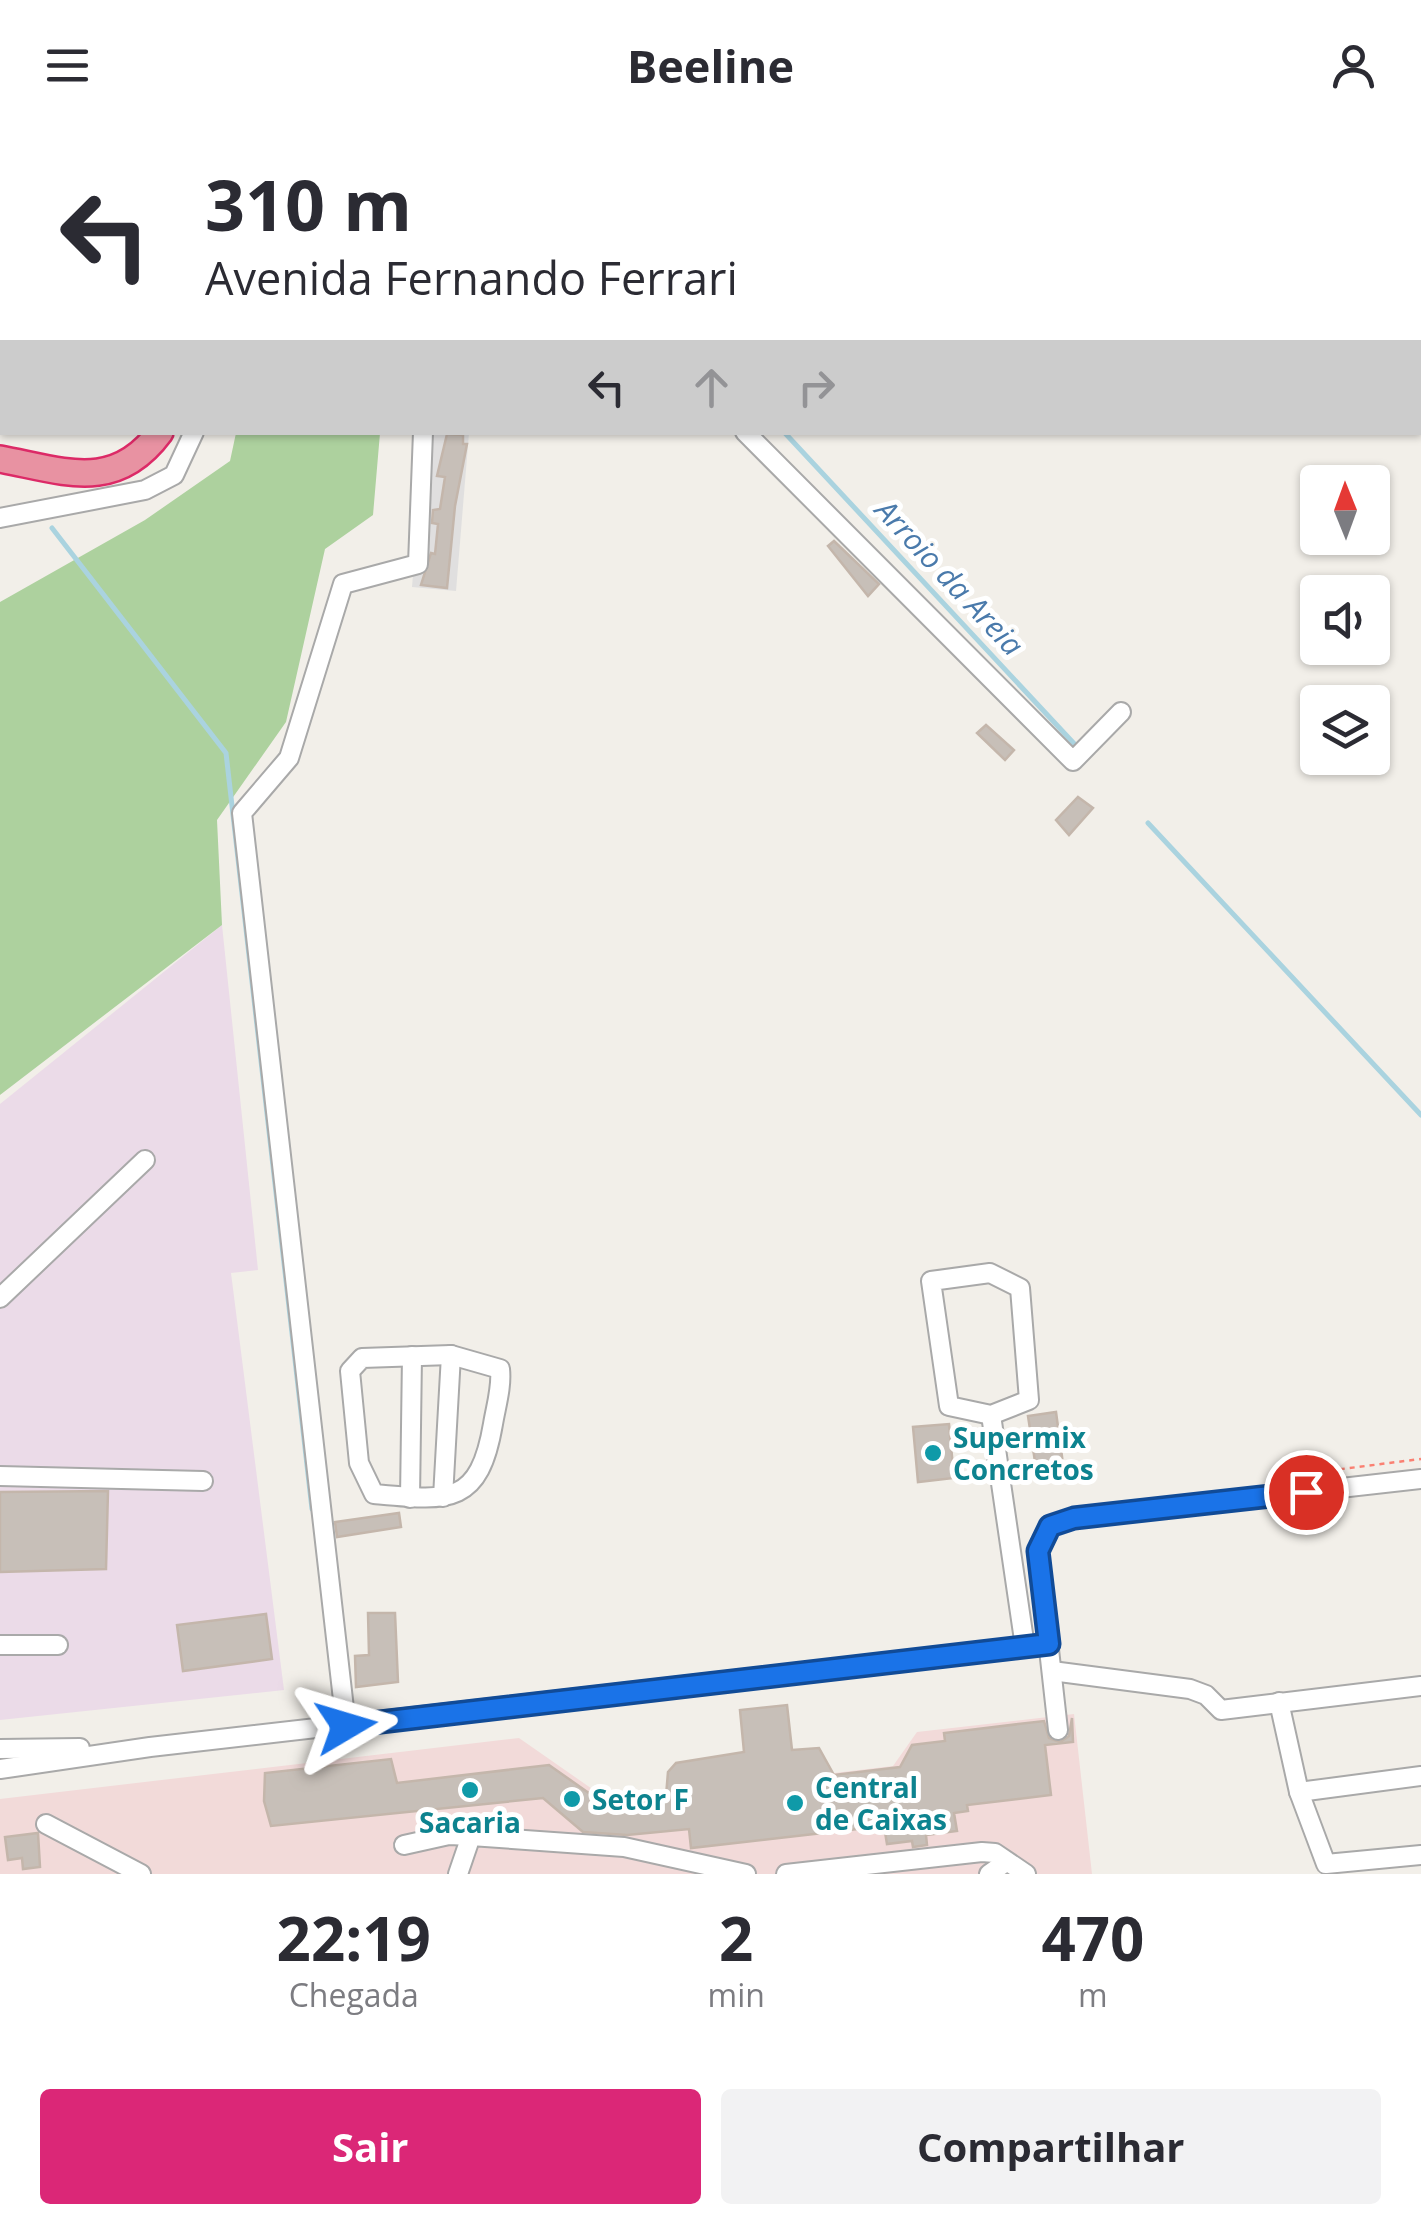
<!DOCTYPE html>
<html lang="pt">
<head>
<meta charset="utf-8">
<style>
	body { margin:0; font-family:"Open Sans",sans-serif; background:#f2f2f3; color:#2b2b33; height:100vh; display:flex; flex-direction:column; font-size:38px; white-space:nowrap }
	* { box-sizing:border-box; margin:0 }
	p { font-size:32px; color:#7c7c81 }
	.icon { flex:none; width:55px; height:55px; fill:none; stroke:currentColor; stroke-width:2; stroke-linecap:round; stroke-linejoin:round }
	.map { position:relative; height:1744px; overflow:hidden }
	.drawer { display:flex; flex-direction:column; background:#fff; flex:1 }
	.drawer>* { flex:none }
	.banner { position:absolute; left:0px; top:0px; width:1422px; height:305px; box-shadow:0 2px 8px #0004; background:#fff; color:#2b2b33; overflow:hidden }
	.needle { width:65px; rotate:359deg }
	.tools { position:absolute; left:1300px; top:335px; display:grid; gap:20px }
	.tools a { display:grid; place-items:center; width:90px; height:90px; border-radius:10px; background:#fff; box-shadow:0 2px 8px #0004; font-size:50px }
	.pin { position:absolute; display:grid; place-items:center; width:85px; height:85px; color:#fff; margin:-42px; border:5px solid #fff; border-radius:50%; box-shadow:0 2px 10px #0007 }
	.me { position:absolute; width:110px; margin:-55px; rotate:83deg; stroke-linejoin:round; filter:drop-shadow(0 0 8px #0008) }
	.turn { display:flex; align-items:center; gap:35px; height:210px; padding:0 40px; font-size:45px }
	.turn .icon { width:130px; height:130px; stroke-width:2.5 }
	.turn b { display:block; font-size:70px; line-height:85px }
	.lanes { display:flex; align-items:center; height:95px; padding:0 40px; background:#0003; justify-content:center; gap:50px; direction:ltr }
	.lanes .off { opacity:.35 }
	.eta { display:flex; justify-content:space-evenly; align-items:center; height:170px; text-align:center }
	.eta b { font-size:60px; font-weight:700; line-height:70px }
	.primary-button { display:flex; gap:20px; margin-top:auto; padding:20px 40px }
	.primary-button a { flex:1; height:115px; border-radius:10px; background:#db2777; color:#fff; font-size:40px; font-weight:700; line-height:115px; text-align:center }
	.primary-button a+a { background:#f2f2f3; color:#2b2b33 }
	header { display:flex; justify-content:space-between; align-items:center; height:130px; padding:0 40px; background:#fff; font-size:45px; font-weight:700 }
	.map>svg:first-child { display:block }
	.residential { fill:#e0dfdf }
	.commercial { fill:#f2dad9 }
	.industrial { fill:#ebdbe8 }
	.forest { fill:#add19e }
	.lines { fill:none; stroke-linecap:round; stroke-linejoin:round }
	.stream { stroke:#aad3df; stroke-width:5 }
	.building { fill:#c7bfb8; stroke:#c4b6ab; stroke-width:2.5 }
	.minor-casing { stroke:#a9a9a9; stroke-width:22 }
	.highway-casing { stroke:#dc2a67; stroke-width:30 }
	.path { stroke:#fa8072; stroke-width:2.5; stroke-dasharray:5 5; stroke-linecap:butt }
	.minor { stroke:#fff; stroke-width:18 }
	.highway { stroke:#e892a2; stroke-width:25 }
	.route-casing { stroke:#114b97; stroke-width:25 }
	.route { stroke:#1a73e8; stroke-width:18 }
	.culture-dot { fill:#0f9aa8; stroke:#fff; stroke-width:4 }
	.labels { text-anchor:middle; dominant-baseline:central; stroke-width:10; stroke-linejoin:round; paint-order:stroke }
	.culture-label { font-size:28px; font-weight:bold; fill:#0d838f; stroke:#fff; text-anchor:start }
	.water-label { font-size:30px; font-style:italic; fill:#4a7aab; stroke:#fff }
</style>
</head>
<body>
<header><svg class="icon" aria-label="menu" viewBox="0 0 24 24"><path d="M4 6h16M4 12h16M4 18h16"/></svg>Beeline<svg class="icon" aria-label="person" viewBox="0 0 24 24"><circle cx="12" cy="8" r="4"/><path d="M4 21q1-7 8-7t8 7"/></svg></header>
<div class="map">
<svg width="1421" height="1744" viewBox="0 0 1421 1744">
	<rect width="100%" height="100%" fill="#f2efe9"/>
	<path class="residential" d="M425,303H469L456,461L412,457Z"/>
	<path class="commercial" d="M1074,1584L1092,1744H0V1669L519,1608L608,1670L893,1636L917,1602Z"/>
	<path class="industrial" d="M222,795L258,1140L231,1143L284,1560L0,1590V974Z"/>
	<path class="forest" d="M236,303H380L373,385L325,419L286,592L217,690L222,795L0,965V472L145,390L230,331Z"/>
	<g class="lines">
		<g class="stream">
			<path d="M0,241L2,240"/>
			<path d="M784,302L1080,620"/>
			<path d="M52,398L226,623L312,1379"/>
			<path d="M1148,693L1421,985"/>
		</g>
	</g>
	<g class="building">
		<path d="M447,304L463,305V314H467L455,376L447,458L421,455L431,423L435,424L438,394L432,393L433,380L440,379L445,347L437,346Z"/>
		<path d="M834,411L879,454L868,466L828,416Z"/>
		<path d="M986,595L1014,620L1005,630L977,603Z"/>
		<path d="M1078,667L1093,678L1069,705L1056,690Z"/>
		<path d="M1056,1282L1063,1334L1036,1338L1028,1286Z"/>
		<path d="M949,1294L954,1348L918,1352L913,1297Z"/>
		<path d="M108,1361L106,1439L0,1442V1362Z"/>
		<path d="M399,1383L401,1397L337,1407L335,1392Z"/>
		<path d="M368,1483H395L398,1552L356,1557L355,1526L369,1525Z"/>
		<path d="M266,1484L272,1529L183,1541L177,1495Z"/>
		<path d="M787,1575L792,1620L819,1618L834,1645L900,1637L912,1615L945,1611L944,1603L1044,1591L1049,1608L1060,1612L1069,1606L1072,1588L1073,1612L1045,1615L1051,1665L967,1675L968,1681L954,1683L957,1701L926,1705L927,1715L913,1717L912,1711L887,1714L884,1696L691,1718L689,1699L627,1705L583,1702L543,1668L271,1696L264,1671L265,1643L391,1629L397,1653L549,1635L603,1673L666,1666L668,1642L676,1633L744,1622L740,1580Z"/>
		<path d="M38,1703L40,1737L23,1739L22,1728L8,1730L5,1707Z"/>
	</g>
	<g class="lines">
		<g class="minor-casing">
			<g id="minor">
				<path d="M745,302L1073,631L1121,582"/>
				<path d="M0,388L145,360L174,345L194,302"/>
				<path d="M990,1143L1020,1158L1029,1270L991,1285L949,1276L931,1151Z"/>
				<path d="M0,1168L145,1030"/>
				<path d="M451,1225L500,1239C502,1257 496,1276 493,1294C479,1376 449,1371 374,1364L359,1333L350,1241L362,1228Z"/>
				<path d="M991,1285L1025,1517"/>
				<path d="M0,1346L203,1351"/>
				<path d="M443,1367L451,1225"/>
				<path d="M410,1368L412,1226"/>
				<path d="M0,1515H58"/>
				<path d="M1052,1541L1190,1559L1206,1565L1221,1580L1421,1556"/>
				<path d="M1279,1572L1299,1662L1326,1734L1421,1725"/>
				<path d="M346,1596L242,683L289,628L343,454L418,434L423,302"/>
				<path d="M1058,1600L1038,1421L1050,1396L1075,1388L1421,1349"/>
				<path d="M0,1619L80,1618"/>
				<path d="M0,1639L150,1617L1049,1514"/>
				<path d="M1299,1662L1421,1646"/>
				<path d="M46,1694L141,1744"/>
				<path d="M404,1715L449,1705L471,1706"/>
				<path d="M458,1744L471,1706L624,1717L746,1744"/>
				<path d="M786,1744L982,1722L995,1723L1026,1744"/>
				<path d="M989,1744L1006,1732"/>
			</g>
		</g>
		<g class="highway-casing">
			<g id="highway">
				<path d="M453,2L473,0"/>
				<path d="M810,2L831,0"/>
				<path d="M0,60L2,59"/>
				<path d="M0,167L2,166"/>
				<path d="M0,329C64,341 115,363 160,302"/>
			</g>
		</g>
		<path class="path" d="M1310,1343L1421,1329"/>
		<use href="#minor" class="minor"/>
		<use href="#highway" class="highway"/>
	</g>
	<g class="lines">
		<g class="route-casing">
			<path id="route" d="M346,1596L1049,1514L1038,1421L1050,1396L1074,1388L1306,1362"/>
		</g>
		<use href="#route" class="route"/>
	</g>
	<g class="culture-dot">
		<circle cx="933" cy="1323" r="10"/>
		<circle cx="470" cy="1660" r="10"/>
		<circle cx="572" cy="1669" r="10"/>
		<circle cx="795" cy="1673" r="10"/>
	</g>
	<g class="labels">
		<g class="culture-label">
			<text x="953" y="1307">Supermix<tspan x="953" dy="32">Concretos</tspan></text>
			<text x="815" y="1657">Central<tspan x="815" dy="32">de Caixas</tspan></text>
			<text x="592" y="1669">Setor F</text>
			<text x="470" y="1692" text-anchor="middle">Sacaria</text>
		</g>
		<g class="water-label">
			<text transform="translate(950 447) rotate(47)">Arroio da Areia</text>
		</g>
	</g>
</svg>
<div class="tools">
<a><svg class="needle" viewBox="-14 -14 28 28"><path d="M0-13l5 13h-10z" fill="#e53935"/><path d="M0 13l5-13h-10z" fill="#7c7c81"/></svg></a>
<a><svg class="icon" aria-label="sound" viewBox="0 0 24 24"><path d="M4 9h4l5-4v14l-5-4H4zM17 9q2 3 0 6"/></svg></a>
<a><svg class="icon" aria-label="layers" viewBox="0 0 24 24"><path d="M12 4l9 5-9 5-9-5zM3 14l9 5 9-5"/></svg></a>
</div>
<div class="pin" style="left:1306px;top:1362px;background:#d93025"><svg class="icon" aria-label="arrive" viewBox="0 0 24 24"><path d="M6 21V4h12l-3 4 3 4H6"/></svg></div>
<svg class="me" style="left:346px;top:1596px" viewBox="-20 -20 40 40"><path d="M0-17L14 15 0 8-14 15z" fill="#1a73e8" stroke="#fff" stroke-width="4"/></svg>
<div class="banner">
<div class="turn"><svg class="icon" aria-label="left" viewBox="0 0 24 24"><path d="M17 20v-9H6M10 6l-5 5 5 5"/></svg><div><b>310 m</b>Avenida Fernando Ferrari</div></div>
<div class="lanes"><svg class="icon" aria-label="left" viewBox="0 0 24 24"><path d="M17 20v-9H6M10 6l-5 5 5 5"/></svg><svg class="icon off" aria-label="ahead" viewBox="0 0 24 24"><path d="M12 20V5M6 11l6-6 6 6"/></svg><svg class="icon off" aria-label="right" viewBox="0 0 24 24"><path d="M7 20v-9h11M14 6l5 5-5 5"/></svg></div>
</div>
</div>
<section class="drawer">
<div class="eta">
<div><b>22:19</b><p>Chegada</p></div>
<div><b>2</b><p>min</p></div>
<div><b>470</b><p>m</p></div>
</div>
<div class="primary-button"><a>Sair</a><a>Compartilhar</a></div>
</section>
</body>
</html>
